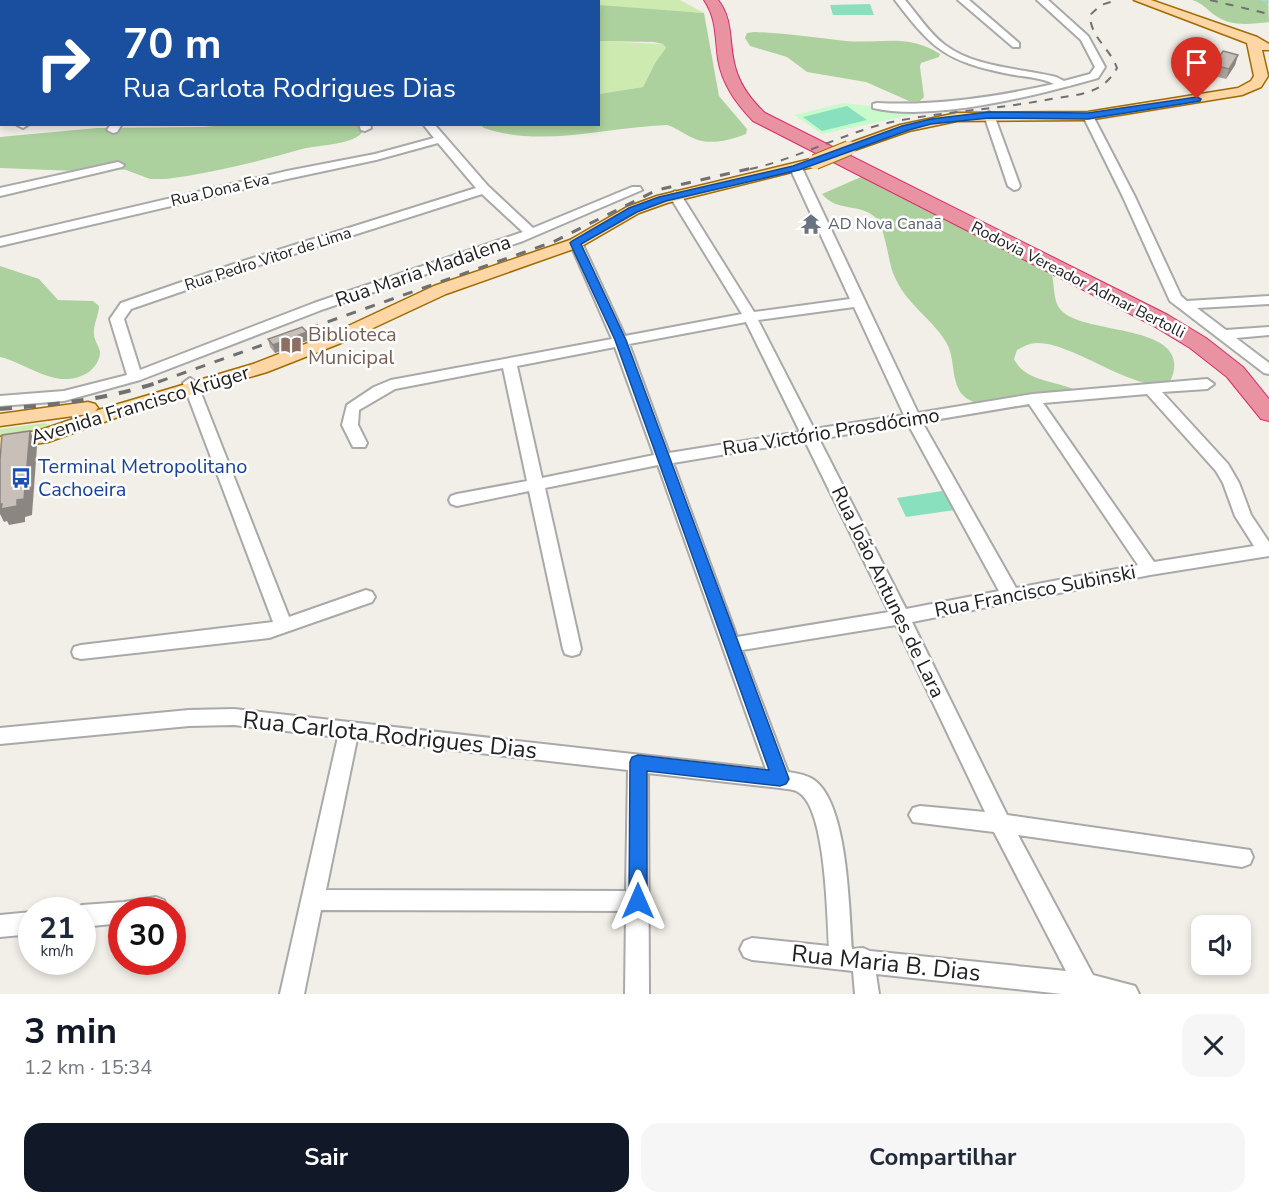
<!DOCTYPE html>
<html lang="pt">
<head>
<meta charset="utf-8">
<style>
	body { margin:0; font-family:"Nunito Sans",sans-serif; background:#f6f6f7; color:#1f2937; height:100vh; display:flex; flex-direction:column; font-size:22px; white-space:nowrap }
	* { box-sizing:border-box; margin:0 }
	p { font-size:20px; color:#747a83 }
	.icon { flex:none; width:33px; height:33px; fill:none; stroke:currentColor; stroke-width:2; stroke-linecap:round; stroke-linejoin:round }
	.map { position:relative; height:994px; overflow:hidden }
	.panel { display:flex; flex-direction:column; background:#fff; flex:1 }
	.panel>* { flex:none }
	.top-card { position:absolute; left:0px; top:0px; width:600px; height:126px; box-shadow:0 3px 9px #0003; background:#1a4fa0; color:#fff; overflow:hidden }
	.controls { position:absolute; left:1191px; top:915px; display:grid; gap:12px }
	.controls a { display:grid; place-items:center; width:60px; height:60px; border-radius:12px; background:#fff; box-shadow:0 3px 9px #0003; font-size:30px }
	.speed { position:absolute; left:18px; top:897px; display:flex; gap:12px; font-size:30px; font-weight:700; text-align:center }
	.speed>* { display:grid; place-content:center; width:78px; height:78px; border-radius:50%; background:#fff; box-shadow:0 3px 9px #0003; line-height:1 }
	.speed small { font-size:15px; font-weight:400 }
	.speed .limit { border:9px solid #d22; background:#fff; color:#111 }
	.pin { position:absolute; display:grid; place-items:center; width:51px; height:51px; color:#fff; margin:-62px -26px; border-radius:50% 50% 50% 0; rotate:-45deg; box-shadow:0 0 6px #0007 }
	.pin .icon { rotate:45deg }
	.me { position:absolute; width:66px; margin:-33px; rotate:0deg; stroke-linejoin:round; filter:drop-shadow(0 0 4px #0008) }
	.turn { display:flex; align-items:center; gap:21px; height:126px; padding:0 24px; font-size:27px }
	.turn .icon { width:78px; height:78px; stroke-width:2.5 }
	.turn b { display:block; font-size:42px; line-height:51px }
	.round { display:grid; place-items:center; flex:none; width:63px; height:63px; border-radius:18px; background:#f6f6f7 }
	.overview { display:flex; align-items:center; justify-content:space-between; height:102px; padding:0 24px }
	h1 { font-size:36px; font-weight:700; line-height:45px; color:#111827 }
	.action { display:flex; gap:12px; margin-top:auto; padding:12px 24px }
	.action a { flex:1; height:69px; border-radius:18px; background:#111827; color:#fff; font-size:24px; font-weight:700; line-height:69px; text-align:center }
	.action a+a { background:#f6f6f7; color:#1f2937 }
	.map>svg:first-child { display:block }
	.grass { fill:#cdebb0 }
	.forest { fill:#add19e }
	.park { fill:#c8facc }
	.pitch { fill:#88e0be }
	.lines { fill:none; stroke-linecap:round; stroke-linejoin:round }
	.stream { stroke:#aad3df; stroke-width:2 }
	.minor-casing { stroke:#a9a9a9; stroke-width:4 }
	.major-casing { stroke:#a06b00; stroke-width:3 }
	.highway-casing { stroke:#dc2a67; stroke-width:2 }
	.minor { fill:#fff; fill-rule:evenodd }
	.major { fill:#fcd6a4; fill-rule:evenodd }
	.highway { fill:#e892a2; fill-rule:evenodd }
	.rail-far2 { stroke:#707070; stroke-width:2; stroke-dasharray:8 8; stroke-linecap:butt }
	.rail-far1 { stroke:#707070; stroke-width:3; stroke-dasharray:10 10; stroke-linecap:butt }
	.rail { stroke:#707070; stroke-width:4; stroke-dasharray:12 12; stroke-linecap:butt }
	.major-bridge-casing { stroke:#a06b00; stroke-width:16; stroke-linecap:butt }
	.major-bridge { stroke:#fcd6a4; stroke-width:14 }
	.wall { fill:#aba49e }
	.shaded-wall { fill:#8b8681 }
	.building { fill:#c7bfb8; stroke:#8b8681; stroke-width:1.5 }
	.route { fill:#1a73e8; stroke:#114b97; stroke-width:1.5 }
	.labels { text-anchor:middle; dominant-baseline:central; stroke-width:5; stroke-linejoin:round; paint-order:stroke }
	.far-street-label { font-size:16px; fill:#222; stroke:#fff }
	.far-worship-label { font-size:16px; fill:#5b616d; stroke:#fff; text-anchor:start }
	.street-label { font-size:20px; fill:#222; stroke:#fff }
	.education-label { font-size:20px; fill:#785e54; stroke:#fff; text-anchor:start }
	.transit-label { font-size:20px; fill:#164399; stroke:#fff; text-anchor:start }
	.near-street-label { font-size:24px; fill:#222; stroke:#fff }
</style>
</head>
<body>
<div class="map">
<svg width="1269" height="994" viewBox="0 0 1269 994">
	<rect width="100%" height="100%" fill="#f2efe9"/>
	<g class="grass">
		<path d="M568,0H680L704,13L604,6L599,5L598,2Z"/>
		<path d="M599,41L663,44L666,49L655,63L643,87L599,94Z"/>
		<path d="M44,423L50,425L44,431L0,439V429Z"/>
	</g>
	<g class="forest">
		<path d="M1192,0H1268L1269,22C1252,24 1231,27 1216,16C1207,10 1203,3 1192,0Z"/>
		<path d="M599,5L704,13L719,96L747,129L746,134C730,140 709,146 693,138C684,134 677,128 667,125C606,127 543,148 484,128L480,125L598,124L599,94L643,87L655,63L666,48L663,44L654,42L599,41Z"/>
		<path d="M754,32C785,33 815,38 846,41C881,44 908,33 940,54L939,57L921,63L920,67L924,97L920,101H909L866,82L807,72L787,57L750,46L745,38L747,33Z"/>
		<path d="M238,124L360,125L363,131C355,145 318,145 302,149C257,162 212,173 166,179H150L126,170L110,168L75,171L0,168V137L97,128L203,127Z"/>
		<path d="M861,177H872L1050,269C1056,282 1051,302 1063,312C1090,336 1197,323 1170,382C1164,383 1157,385 1152,384C1116,380 1060,336 1030,344C1026,345 1021,348 1017,350L1014,359C1026,382 1054,380 1076,390V397C1052,407 974,418 959,390C951,375 955,357 946,342C930,316 905,304 893,273C888,260 885,226 875,217C859,203 836,212 822,194Z"/>
		<path d="M0,266L39,279L58,300L93,301L99,306C99,315 93,325 94,334C94,340 99,346 100,352C100,360 95,367 89,372C57,392 30,364 0,357Z"/>
	</g>
	<path class="park" d="M843,103L909,110L916,114L822,134L794,115Z"/>
	<g class="pitch">
		<path d="M870,4L874,15H833L830,5Z"/>
		<path d="M847,106L867,120L822,131L803,117Z"/>
		<path d="M942,491L955,510L906,517L897,498Z"/>
	</g>
	<g class="lines">
		<path class="stream" d="M1261,0L1269,2"/>
		<g class="minor-casing">
			<g id="minor">
				<rect x="87" y="0" width="10" height="2"/>
				<path d="M198,0H216L197,2Z"/>
				<path d="M250,0H260V2H251Z"/>
				<path d="M895,0H905C918,15 929,33 945,45C976,68 1020,68 1056,77L1064,81L1090,74L1095,67L1081,40L1037,0H1048L1088,36L1105,67L1098,78C1038,95 934,122 873,108V104L877,103C937,106 995,97 1054,84C1041,77 1023,77 1009,74C946,61 933,50 895,0Z"/>
				<path d="M958,0H969L1019,43V47H1013Z"/>
				<rect x="0" y="23" width="2" height="6"/>
				<path d="M0,85H2L0,92Z"/>
				<path d="M989,112L994,115L1020,186L1018,189L1014,190L1008,186L984,115Z"/>
				<path d="M1088,113L1093,116L1135,197L1181,296L1187,301L1269,296V304L1197,308L1226,330L1269,327V335L1236,338L1269,363V374L1264,373L1170,301L1123,197L1083,116Z"/>
				<path d="M29,124L23,128L17,125L18,124Z"/>
				<path d="M111,124H122L117,132L113,133L107,130Z"/>
				<path d="M359,124H370L371,128L365,131L361,130Z"/>
				<path d="M423,124H434L488,186L533,228L632,187H640L642,190L523,241L324,309L140,380L64,401L0,406V396L64,391L127,375L110,319L121,303L237,263L476,188L438,143L376,160L287,179L0,246V238L287,171L375,154L434,138ZM482,194L523,232L314,303L140,370L124,319L131,309L247,269Z"/>
				<path d="M118,162L124,165L122,167L0,196V188Z"/>
				<path d="M796,164L802,168L918,413L1033,394L1207,379L1214,384L1207,389L1162,392L1228,464L1239,483L1251,515L1269,542V556L1150,575L912,622L1007,815L1250,850L1253,857L1250,864L1242,867L1018,835L1093,975L1135,986L1139,994H1062L876,974L879,994H855L853,971L752,960L744,957L740,949L744,941L752,938L829,946C827,916 826,807 798,792C794,789 785,789 780,788L648,773L649,994H625L626,911L321,910L304,994H280L338,737L234,725L189,726L0,744V728L189,710L234,709L766,769L658,465L545,488L581,649L579,654L572,656L565,654L563,649L529,491L457,506L451,504L449,500L451,496L457,494L527,481L503,368L395,389L359,410L358,425L367,443L365,447H353L342,425L347,405L374,387L391,380L612,339L570,243L571,240L576,239L582,243L625,336L742,314L669,195L675,191L681,195L754,312L850,299L790,168ZM854,307L904,415L814,429L758,320ZM746,322L800,432L669,453L629,344ZM615,347L654,455L542,478L517,366ZM1147,394L1216,471L1223,483L1235,516L1254,546L1154,562L1043,403ZM1029,404L1138,565L1016,588L922,422ZM908,424L999,591L906,609L819,439ZM805,441L889,612L737,637L673,463ZM896,625L985,812L920,806L913,808L909,815L913,822L994,832L1066,971L870,951L863,948L852,949C849,909 848,804 814,780C807,775 796,773 788,772L742,650ZM357,739L628,770L626,891L326,890Z"/>
				<path d="M190,378L197,383L289,617L366,590L372,592L375,597L372,602L269,638L81,659L74,657L72,652L74,647L81,645L273,622L183,383Z"/>
				<path d="M156,897L164,900L167,907L166,910H122V923L82,927V910H73L82,905L124,902Z"/>
				<path d="M32,912V934L0,937V915Z"/>
			</g>
		</g>
		<g class="major-casing">
			<g id="major">
				<path d="M1134,0H1151L1257,37L1269,44V50H1262L1268,76L1261,87L1242,95L1088,120L957,121L909,131L849,152L842,148L844,145L900,125L957,113L1088,112L1238,88L1251,81L1254,76L1247,43Z"/>
				<path d="M2,54V63L0,64V55Z"/>
				<path d="M815,158L820,159L822,162L820,165L667,203L639,213L582,246L446,294L341,343L267,372L132,412L48,442L0,449V437L38,431L88,414L0,426V414L88,402L95,404L98,408L95,411L253,364L329,335L434,286L570,240L627,207L657,196Z"/>
			</g>
		</g>
		<g class="highway-casing">
			<path id="highway" d="M704,0H718C733,19 729,40 734,62C738,83 750,99 765,113L1168,315L1206,338L1243,367L1269,399V421L1261,419L1227,377L1190,348L1152,325L753,121C736,103 722,84 718,59C715,38 717,19 704,0Z"/>
		</g>
		<use href="#minor" class="minor"/>
		<use href="#major" class="major"/>
		<use href="#highway" class="highway"/>
		<g class="rail-far2">
			<path d="M1210,0L1269,14"/>
			<path d="M750,169C801,158 846,131 897,121C948,111 1000,109 1051,99C1079,94 1102,95 1117,68C1110,48 1090,37 1090,15L1101,5L1117,0"/>
		</g>
		<path class="rail-far1" d="M158,382L553,242L657,190L757,167"/>
		<path class="rail" d="M0,409C55,405 110,399 162,381"/>
		<g class="major-bridge-casing">
			<path id="major-bridge" d="M815,162L849,148"/>
		</g>
		<use href="#major-bridge" class="major-bridge"/>
	</g>
	<g class="wall">
		<path d="M1238,55L1235,65L1226,79L1210,75L1214,65Z"/>
		<path d="M268,339L309,340L275,353L270,347Z"/>
	</g>
	<g class="shaded-wall">
		<path d="M1238,55L1235,65L1226,79L1229,69Z"/>
		<path d="M307,332L309,340L275,353L273,345Z"/>
		<path d="M30,431L37,447L32,515L25,517V522L9,525L7,521L4,522L0,514V504L17,500Z"/>
	</g>
	<g class="building">
		<path d="M1223,51L1238,55L1229,69L1214,65Z"/>
		<path d="M302,327L307,332L273,345L268,339Z"/>
		<path d="M30,431L24,499L17,500V506L1,509L2,504H0V460L2,435Z"/>
	</g>
	<path class="route" d="M1197,97L1201,99L1200,101L1088,119L989,118L931,124L909,130L799,170L666,201L637,212L581,244L626,340L789,779L786,784L780,786L647,771V901L644,907L638,910L631,907L629,901L630,762L632,757L638,755L769,770L615,340L570,243L572,241L629,208L659,197L793,166L902,126L931,119L989,112L1088,113Z"/>
	<defs>
		<g id="temple-bare" transform="scale(1.62)"><path d="M0-6L5-2H3V0L6.5 2.5H4V6H1.5V3h-3V6H-4V2.5H-6.5L-3 0V-2H-5Z" fill="#6b7280" stroke="#fff" stroke-width="2.5" paint-order="stroke"/></g>
		<g id="library-bare" transform="scale(1.62)"><path d="M-6-4Q-3-5.5-.7-3.5V5Q-3 3-6 4ZM6-4Q3-5.5 .7-3.5V5Q3 3 6 4Z" fill="#8d6e63" stroke="#fff" stroke-width="2.5" paint-order="stroke"/></g>
		<g id="bus-bare" transform="scale(1.62)"><path d="M-5-6H5V4H4V6H2V4H-2V6H-4V4H-5ZM-3.5-4V0h7V-4ZM-3.5 1.2v1.5H-2V1.2ZM2 1.2v1.5H3.5V1.2Z" fill="#1a4fb4" stroke="#fff" stroke-width="2.5" paint-order="stroke"/></g>
	</defs>
	<g fill-rule="evenodd">
		<use href="#temple-bare" x="811" y="224"/>
		<use href="#library-bare" x="291" y="345"/>
		<use href="#bus-bare" x="21" y="478"/>
	</g>
	<g class="labels">
		<g class="far-street-label">
			<text transform="translate(220 190) rotate(-13)">Rua Dona Eva</text>
			<text transform="translate(268 259) rotate(-18)">Rua Pedro Vitor de Lima</text>
			<text transform="translate(1078 280) rotate(27)">Rodovia Vereador Admar Bertolli</text>
		</g>
		<g class="far-worship-label">
			<text x="828" y="224">AD Nova Canaã</text>
		</g>
		<g class="street-label">
			<text transform="translate(423 271) rotate(-19)">Rua Maria Madalena</text>
			<text transform="translate(140 405) rotate(-17)">Avenida Francisco Krüger</text>
			<text transform="translate(831 432) rotate(-9)">Rua Victório Prosdócimo</text>
			<text transform="translate(1035 591) rotate(-11)">Rua Francisco Subinski</text>
			<text transform="translate(888 592) rotate(64)">Rua João Antunes de Lara</text>
		</g>
		<g class="education-label">
			<text x="308" y="334">Biblioteca<tspan x="308" dy="23">Municipal</tspan></text>
		</g>
		<g class="transit-label">
			<text x="38" y="466">Terminal Metropolitano<tspan x="38" dy="23">Cachoeira</tspan></text>
		</g>
		<g class="near-street-label">
			<text transform="translate(390 735) rotate(6)">Rua Carlota Rodrigues Dias</text>
			<text transform="translate(886 963) rotate(6)">Rua Maria B. Dias</text>
		</g>
	</g>
</svg>
<div class="controls">
<a><svg class="icon" aria-label="sound" viewBox="0 0 24 24"><path d="M4 9h4l5-4v14l-5-4H4zM17 9q2 3 0 6"/></svg></a>
</div>
<div class="speed"><div>21<small>km/h</small></div><div class="limit">30</div></div>
<div class="pin" style="left:1197px;top:99px;background:#d93025"><svg class="icon" aria-label="arrive" viewBox="0 0 24 24"><path d="M6 21V4h12l-3 4 3 4H6"/></svg></div>
<svg class="me" style="left:638px;top:901px" viewBox="-20 -20 40 40"><path d="M0-17L14 15 0 8-14 15z" fill="#1a73e8" stroke="#fff" stroke-width="4"/></svg>
<div class="top-card">
<div class="turn"><svg class="icon" aria-label="right" viewBox="0 0 24 24"><path d="M7 20v-9h11M14 6l5 5-5 5"/></svg><div><b>70 m</b>Rua Carlota Rodrigues Dias</div></div>
</div>
</div>
<section class="panel">
<div class="overview"><div><h1>3 min</h1><p>1.2 km · 15:34</p></div><a class="round"><svg class="icon" aria-label="close" viewBox="0 0 24 24"><path d="M6 6l12 12M18 6L6 18"/></svg></a></div>
<div class="action"><a>Sair</a><a>Compartilhar</a></div>
</section>
</body>
</html>
